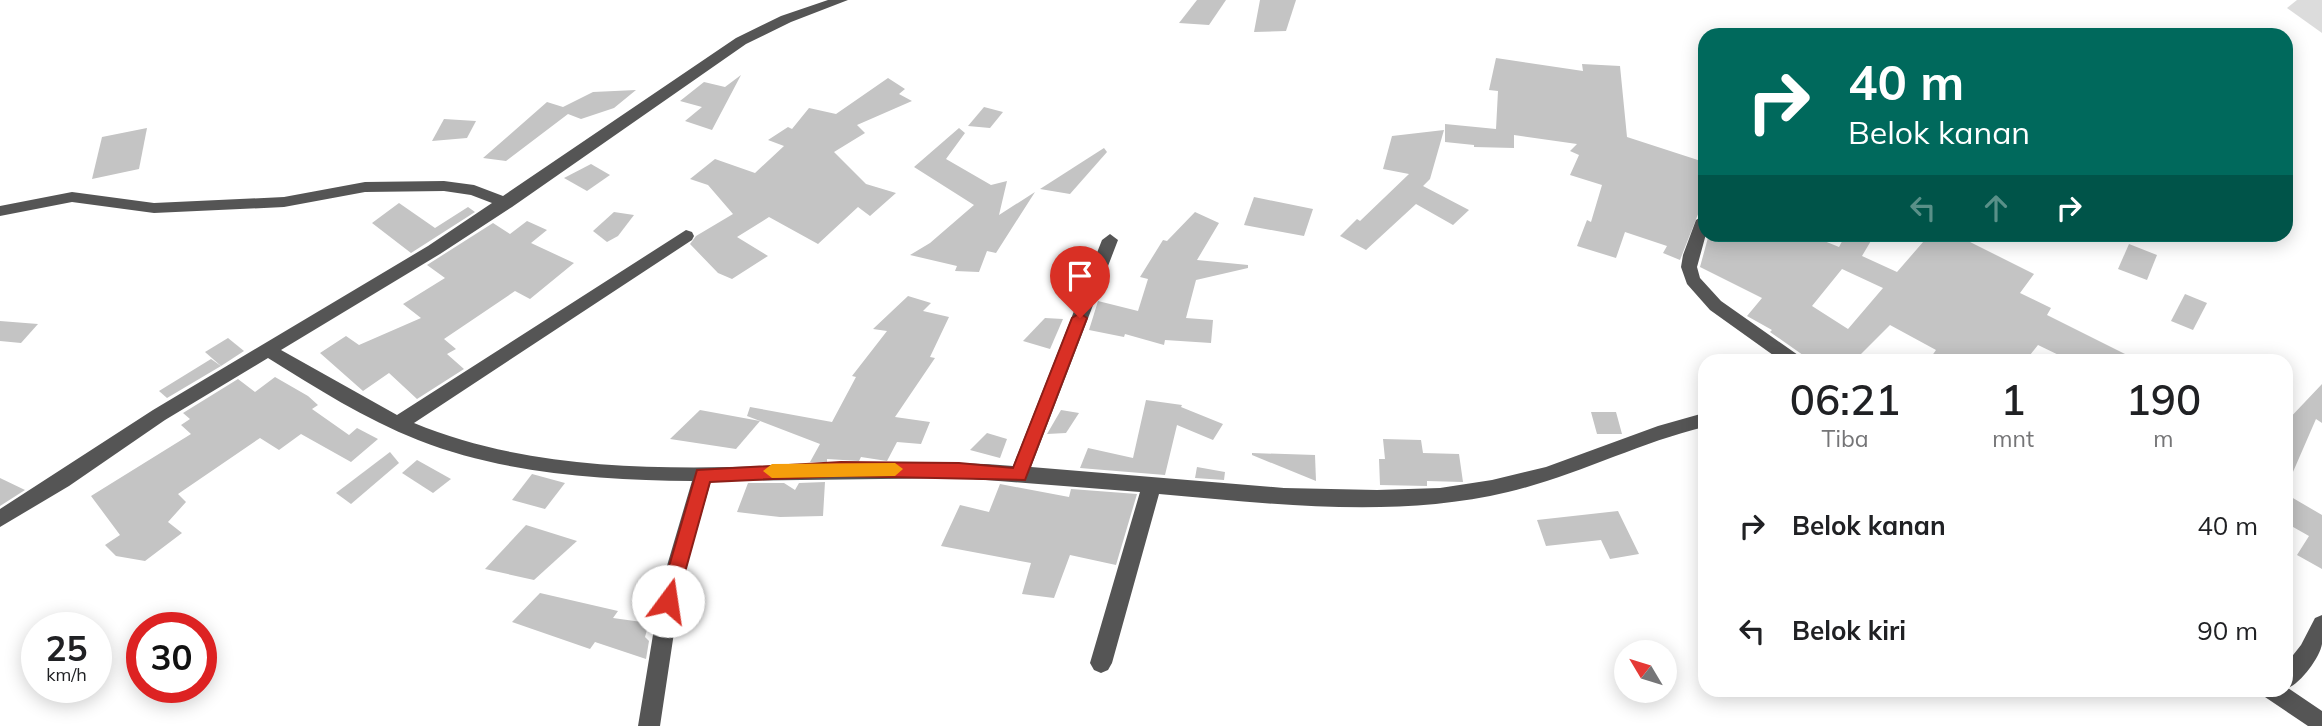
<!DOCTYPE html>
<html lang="id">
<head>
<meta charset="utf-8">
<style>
	body { margin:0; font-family:Mulish,sans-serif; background:#f6f6f6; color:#202124; height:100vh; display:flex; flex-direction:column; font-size:26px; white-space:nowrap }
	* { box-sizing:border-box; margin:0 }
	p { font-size:23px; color:#757577 }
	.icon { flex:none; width:38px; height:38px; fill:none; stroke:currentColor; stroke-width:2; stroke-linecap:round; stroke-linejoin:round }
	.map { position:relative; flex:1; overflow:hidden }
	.details { position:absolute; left:1698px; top:354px; width:595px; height:343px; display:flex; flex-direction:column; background:#fff; border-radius:21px; box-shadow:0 4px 18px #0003 }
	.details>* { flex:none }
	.guide { position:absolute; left:1698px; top:28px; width:595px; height:214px; border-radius:21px; box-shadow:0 4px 18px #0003; background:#00695c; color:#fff; overflow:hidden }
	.needle { width:46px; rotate:308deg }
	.tools { position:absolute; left:1614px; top:640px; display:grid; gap:14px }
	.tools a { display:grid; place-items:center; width:63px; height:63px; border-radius:50%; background:#fff; box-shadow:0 4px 18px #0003; font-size:35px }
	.speed { position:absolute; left:21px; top:612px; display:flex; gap:14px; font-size:35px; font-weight:700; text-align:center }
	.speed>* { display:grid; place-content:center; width:91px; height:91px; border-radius:50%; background:#fff; box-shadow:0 4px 18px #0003; line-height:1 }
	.speed small { font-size:18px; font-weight:400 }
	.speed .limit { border:10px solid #d22; background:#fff; color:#111 }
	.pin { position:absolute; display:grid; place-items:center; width:60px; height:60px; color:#fff; margin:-72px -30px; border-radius:50% 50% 50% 0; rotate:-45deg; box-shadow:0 0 7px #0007 }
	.pin .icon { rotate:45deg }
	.me { position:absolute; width:77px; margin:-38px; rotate:14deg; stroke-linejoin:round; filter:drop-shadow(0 0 5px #0008) }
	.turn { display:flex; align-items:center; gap:24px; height:147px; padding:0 35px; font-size:32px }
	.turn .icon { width:91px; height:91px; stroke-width:2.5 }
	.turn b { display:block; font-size:49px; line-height:60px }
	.lanes { display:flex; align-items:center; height:66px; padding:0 35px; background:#0003; justify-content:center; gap:35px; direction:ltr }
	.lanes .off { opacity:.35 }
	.eta { display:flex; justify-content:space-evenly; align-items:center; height:119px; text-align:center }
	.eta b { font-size:42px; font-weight:600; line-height:49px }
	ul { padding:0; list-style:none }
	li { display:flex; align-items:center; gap:21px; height:105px; padding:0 35px }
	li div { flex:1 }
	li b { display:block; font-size:26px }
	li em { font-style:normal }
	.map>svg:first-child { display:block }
	.green { fill:#dcdcdc }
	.building { fill:#c4c4c4; fill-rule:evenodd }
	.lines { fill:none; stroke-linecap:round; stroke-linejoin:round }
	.minor { fill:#555; fill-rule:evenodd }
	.route { fill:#d93025; stroke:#8d1f18; stroke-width:2 }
	.slow { fill:#f59e0b }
</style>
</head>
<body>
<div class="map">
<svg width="2322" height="726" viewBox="0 0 2322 726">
	<rect width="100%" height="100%" fill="#fff"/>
	<path class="green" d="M2297,0H2322V33L2287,8Z"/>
	<g class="building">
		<path d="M1197,0H1226L1209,25L1179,23Z"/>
		<path d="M1260,0H1296L1286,31L1254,32Z"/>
		<path d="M1496,58L1583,71L1582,64L1620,66L1627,137L1704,162V199L1680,260L1663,253L1667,246L1625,232L1616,258L1577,246L1587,220L1591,222L1602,185L1570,175L1579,155L1570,151L1577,144L1514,135V148L1474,147V145L1445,142V124L1496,129L1498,91L1489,90Z"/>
		<path d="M741,75L712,130L685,121L702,107L680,101L704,82L725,87Z"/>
		<path d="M888,78L905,89L899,94L912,101L857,125L865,133L834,152L866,184L896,193L870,216L858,207L818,244L769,217L737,237L768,256L732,279L718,273L690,244L696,236L733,214L708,185L690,179L715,159L755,173L784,146L768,140L788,127L792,129L809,108L836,114Z"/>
		<path d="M636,90L614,108L581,119L568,114L506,161L483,158L547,102L563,107L593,92Z"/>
		<path d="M984,107L1003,112L990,128L968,126Z"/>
		<path d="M444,119L476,121L467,138L432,141Z"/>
		<path d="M147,128L139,169L92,179L102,137Z"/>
		<path d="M959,128L965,133L946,159L991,185L1007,181L999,215L1035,192L996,253L987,251L979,272L955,271L957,266L910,255L930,243L974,205L914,167Z"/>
		<path d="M1444,130L1430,179L1423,186L1469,210L1453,225L1416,204L1366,250L1340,236L1357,219L1360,221L1409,174L1383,169L1392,136Z"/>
		<path d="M1104,148L1107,152L1070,194L1040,189Z"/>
		<path d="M591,164L610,175L587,191L564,178Z"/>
		<path d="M1254,197L1313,209L1304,236L1244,225Z"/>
		<path d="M399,203L435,228L468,207L475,212L411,253L372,223Z"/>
		<path d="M614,212L634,215L618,236L607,242L593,231Z"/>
		<path d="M1195,212L1219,223L1197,260L1248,265V268L1196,280L1186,318L1213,320L1211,343L1165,340L1164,345L1125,334L1124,337L1089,330L1098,301L1138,311L1148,279L1140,277L1163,240L1167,241Z"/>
		<path d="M527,221L547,230L531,243L574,263L530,299L515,291L444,339L456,349L447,354L464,369L417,399L389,373L363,391L320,353L346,336L359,345L421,318L403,304L445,278L427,265L493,223L510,234Z"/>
		<path d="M1709,234H1807L1839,247L1846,234H1875L1862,256L1897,272L1930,234H1954L2034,274L2020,293L2051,308L2047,315L2137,360H2069L2038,345L2026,360H1984L1975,355L1970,360H1929L1936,350L1890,325L1855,360H1810L1770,332L1772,330L1747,316L1762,298L1700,267ZM1842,269L1883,288L1848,329L1812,306Z"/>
		<path d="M2129,244L2157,255L2147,280L2118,269Z"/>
		<path d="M2185,294L2207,303L2193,330L2171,321Z"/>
		<path d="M908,296L931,303L923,311L949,317L930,357L935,358L895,417L930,422L921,444L897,442L887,461L861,457L859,461L827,459V462H810L820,444L747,416L750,407L832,422L856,377L852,376L887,331L873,329Z"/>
		<path d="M1045,318L1063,319L1050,349L1023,341Z"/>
		<path d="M0,321L38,324L21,343L0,341Z"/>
		<path d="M228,338L244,351L221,366L205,352Z"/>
		<path d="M211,359L221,366L167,398L159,391Z"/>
		<path d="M275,377L308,396L318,405L312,409L349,435L357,428L378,439L351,462L301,434L279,450L260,438L178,494L186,502L168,522L182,533L145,561L116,556L105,545L120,535L91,496L191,434L181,425L190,419L183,413L238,379L255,392Z"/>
		<path d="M2322,384V423L2316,419L2286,488V422Z"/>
		<path d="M1146,400L1182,405L1181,407L1223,424L1213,440L1177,425L1165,475L1080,468L1088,448L1133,458Z"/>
		<path d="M700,410L760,421L736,449L670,439Z"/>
		<path d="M1061,410L1079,413L1066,433L1047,434Z"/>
		<path d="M1591,412H1616L1622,434H1597Z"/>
		<path d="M987,433L1007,439L1000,458L970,450Z"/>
		<path d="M1383,439L1421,440L1423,453L1459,454L1463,482L1427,481V486L1380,485L1379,459H1385Z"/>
		<path d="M390,452L399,463L351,504L336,493Z"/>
		<path d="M1252,453L1315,455L1316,481L1252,455Z"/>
		<path d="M417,460L451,479L433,493L402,473Z"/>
		<path d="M1197,467L1225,472L1224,480L1195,478Z"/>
		<path d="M532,474L565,483L545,509L512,500Z"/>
		<path d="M0,478L25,490L0,506Z"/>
		<path d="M825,482L823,516L780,517L737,512L748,483H784L795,490L799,483Z"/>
		<path d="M1000,484L1069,497L1071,489L1137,494L1116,565L1070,555L1054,598L1022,594L1031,563L941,546L960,505L989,512Z"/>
		<path d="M2286,494L2322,515V569L2297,555L2309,536L2286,523Z"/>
		<path d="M1618,511L1639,554L1610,559L1601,540L1546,546L1537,520Z"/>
		<path d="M526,525L577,541L534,580L485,569Z"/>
		<path d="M540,593L618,611L613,618L649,623L645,637L649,641L646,659L595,642L590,649L512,622Z"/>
	</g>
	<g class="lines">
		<g class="minor">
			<path d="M828,0H848L791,22L746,44L512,207L440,254L281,350L397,415L686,230L692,232L694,236L692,240L414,423C602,500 816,450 1013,466L1102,240L1110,234L1118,240L1031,467L1284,488L1377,490L1440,488L1492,480L1546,467L1658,426L1704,413V427C1638,443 1576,476 1508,492C1395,519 1273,504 1159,494L1112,663L1108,670L1101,673L1094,670L1090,663L1140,492L960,478L711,481L681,586L660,726H638L661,586L692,481C600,480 505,474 418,440C365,419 316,388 268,358L165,420L69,486L0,527V509L153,410L428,246L492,203L471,195L444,191L365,192L284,207L154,213L72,202L0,216V206L72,192L154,203L284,197L365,182L444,181L474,185L503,196L736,38L781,16Z"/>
			<path d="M1704,215L1706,234L1697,267L1700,278L1721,301L1798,355L1800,360H1780L1710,310L1687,284L1681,267L1683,255L1696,220Z"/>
			<path d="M2322,615C2322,624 2322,635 2322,644C2320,657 2301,683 2288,688L2322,711V726H2308L2265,697L2262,690H2286V664L2301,645L2315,618Z"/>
		</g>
	</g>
	<path class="route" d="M1080,313L1087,318L1025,480L841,476L710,482L677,601L675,607H662L659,601L697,470L841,462L959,463L1013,468L1072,318Z"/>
	<path class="slow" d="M895,463L903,469L895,476L772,478L763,471L772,464Z"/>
</svg>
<div class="tools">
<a><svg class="needle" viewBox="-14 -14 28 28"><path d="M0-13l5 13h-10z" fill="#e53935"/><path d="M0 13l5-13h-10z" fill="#757577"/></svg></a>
</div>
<div class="speed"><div>25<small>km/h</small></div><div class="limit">30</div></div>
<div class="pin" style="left:1080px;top:318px;background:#d93025"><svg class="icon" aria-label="arrive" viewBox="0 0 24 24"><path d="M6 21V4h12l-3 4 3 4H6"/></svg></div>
<svg class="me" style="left:668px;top:601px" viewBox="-20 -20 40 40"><circle r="19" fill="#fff"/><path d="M0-13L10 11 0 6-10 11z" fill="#d93025"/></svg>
<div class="guide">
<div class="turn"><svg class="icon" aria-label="right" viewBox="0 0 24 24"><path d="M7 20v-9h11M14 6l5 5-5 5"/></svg><div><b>40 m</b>Belok kanan</div></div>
<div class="lanes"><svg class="icon off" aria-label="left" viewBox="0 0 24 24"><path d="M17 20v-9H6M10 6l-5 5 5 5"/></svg><svg class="icon off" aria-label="ahead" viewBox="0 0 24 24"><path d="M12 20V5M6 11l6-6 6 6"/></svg><svg class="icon" aria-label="right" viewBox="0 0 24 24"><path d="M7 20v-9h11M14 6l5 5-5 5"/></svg></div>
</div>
<section class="details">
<div class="eta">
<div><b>06:21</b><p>Tiba</p></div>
<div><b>1</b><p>mnt</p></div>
<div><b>190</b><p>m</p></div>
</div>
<ul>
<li><svg class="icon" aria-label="right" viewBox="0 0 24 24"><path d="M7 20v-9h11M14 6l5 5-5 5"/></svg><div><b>Belok kanan</b></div><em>40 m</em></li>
<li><svg class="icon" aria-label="left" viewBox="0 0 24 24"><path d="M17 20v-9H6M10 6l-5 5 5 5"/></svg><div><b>Belok kiri</b></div><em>90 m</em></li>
</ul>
</section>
</div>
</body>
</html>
